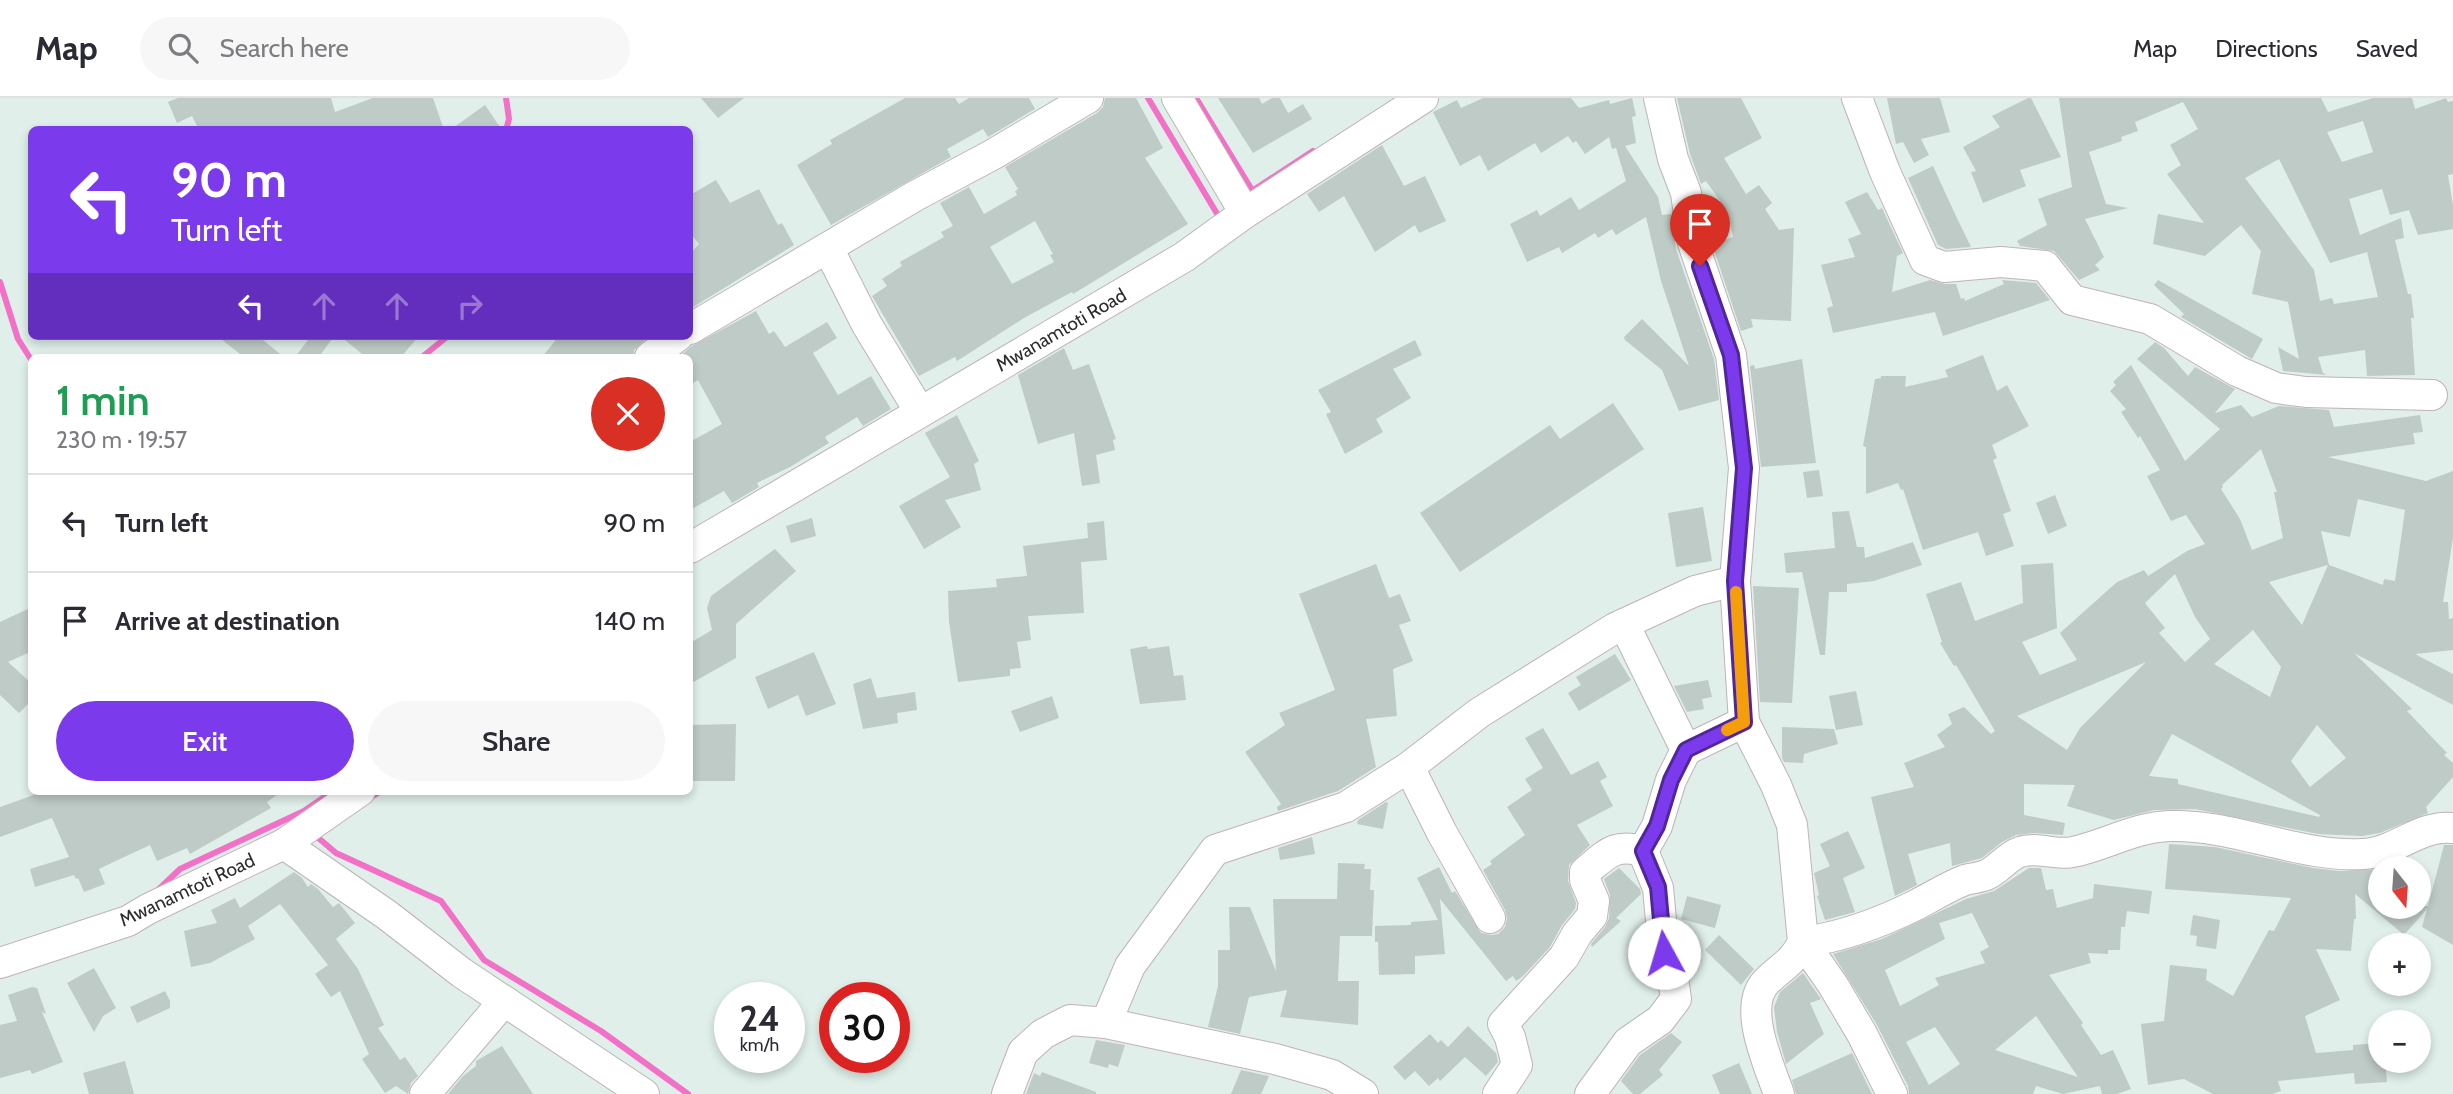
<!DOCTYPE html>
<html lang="en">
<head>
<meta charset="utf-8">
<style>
	body { margin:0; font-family:Cabin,sans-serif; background:#f7f7f7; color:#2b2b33; height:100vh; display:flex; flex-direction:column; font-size:26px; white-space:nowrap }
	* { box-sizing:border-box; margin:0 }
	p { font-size:23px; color:#7c7c81 }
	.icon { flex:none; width:38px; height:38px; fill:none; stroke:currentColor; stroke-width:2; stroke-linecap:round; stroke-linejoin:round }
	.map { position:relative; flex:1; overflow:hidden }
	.sheet { position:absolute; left:28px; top:256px; width:665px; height:441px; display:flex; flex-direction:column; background:#fff; border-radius:10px; box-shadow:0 4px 10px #0003 }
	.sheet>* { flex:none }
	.hud { position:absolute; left:28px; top:28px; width:665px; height:214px; border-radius:10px; box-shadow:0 4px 10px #0003; background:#7c3aed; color:#fff; overflow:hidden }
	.needle { width:46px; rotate:163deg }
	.tools { position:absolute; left:2368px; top:758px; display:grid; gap:14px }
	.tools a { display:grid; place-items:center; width:63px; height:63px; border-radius:50%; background:#fff; box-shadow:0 4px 10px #0003; font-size:35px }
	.speed { position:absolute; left:714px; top:884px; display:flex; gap:14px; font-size:35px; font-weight:700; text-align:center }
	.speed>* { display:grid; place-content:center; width:91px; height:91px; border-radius:50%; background:#fff; box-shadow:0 4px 10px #0003; line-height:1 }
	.speed small { font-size:18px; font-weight:400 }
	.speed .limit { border:10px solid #d22; background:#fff; color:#111 }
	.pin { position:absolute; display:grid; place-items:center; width:60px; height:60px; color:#fff; margin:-72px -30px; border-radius:50% 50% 50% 0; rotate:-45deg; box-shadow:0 0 7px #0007 }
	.pin .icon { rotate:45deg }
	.me { position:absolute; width:77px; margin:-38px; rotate:354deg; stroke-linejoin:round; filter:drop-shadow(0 0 5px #0008) }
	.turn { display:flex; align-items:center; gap:24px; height:147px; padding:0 28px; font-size:32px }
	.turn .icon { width:91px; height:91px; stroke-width:2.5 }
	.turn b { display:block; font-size:49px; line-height:60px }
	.lanes { display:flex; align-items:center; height:66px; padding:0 28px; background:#0003; justify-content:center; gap:35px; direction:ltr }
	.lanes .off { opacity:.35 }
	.round { display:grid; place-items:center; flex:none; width:74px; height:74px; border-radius:37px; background:#f7f7f7 }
	.summary { display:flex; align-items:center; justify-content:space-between; height:119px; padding:0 28px }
	h1 { font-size:42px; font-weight:600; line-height:52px; color:#1e9e55 }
	.cta { display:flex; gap:14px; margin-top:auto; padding:14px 28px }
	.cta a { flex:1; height:80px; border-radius:42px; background:#7c3aed; color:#fff; font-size:28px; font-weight:600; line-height:80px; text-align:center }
	.cta a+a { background:#f7f7f7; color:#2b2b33 }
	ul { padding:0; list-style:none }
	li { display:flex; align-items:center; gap:21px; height:98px; padding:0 28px; border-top:2px solid #e1e1e2 }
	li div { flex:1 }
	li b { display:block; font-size:26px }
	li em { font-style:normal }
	header { display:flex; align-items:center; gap:42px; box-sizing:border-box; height:98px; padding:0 35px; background:#fff; border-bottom:2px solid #e1e1e2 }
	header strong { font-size:33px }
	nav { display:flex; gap:38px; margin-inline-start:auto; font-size:24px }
	.search { width:490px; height:63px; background:#f7f7f7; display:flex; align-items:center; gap:18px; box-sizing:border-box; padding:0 24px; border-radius:38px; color:#7c7c81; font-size:26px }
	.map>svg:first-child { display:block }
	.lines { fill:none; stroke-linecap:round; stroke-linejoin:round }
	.stream { stroke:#f271c7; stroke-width:6 }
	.building { fill:#bfcbc6; fill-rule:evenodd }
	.minor-casing { stroke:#c1b3b5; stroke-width:32 }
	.minor { stroke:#fff; stroke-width:30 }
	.route-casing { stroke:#51269a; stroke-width:18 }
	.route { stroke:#7c3aed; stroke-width:12 }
	.slow { stroke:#f59e0b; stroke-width:12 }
	.labels { text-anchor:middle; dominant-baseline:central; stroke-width:5; stroke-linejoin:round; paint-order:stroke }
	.street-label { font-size:19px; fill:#2d2d2d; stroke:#fff }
</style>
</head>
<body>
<header>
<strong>Map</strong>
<div class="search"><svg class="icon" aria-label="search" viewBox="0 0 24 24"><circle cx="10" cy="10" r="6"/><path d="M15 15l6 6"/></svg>Search here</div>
<nav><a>Map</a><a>Directions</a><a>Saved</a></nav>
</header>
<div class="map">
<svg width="2453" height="996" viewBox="0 0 2453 996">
	<rect width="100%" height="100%" fill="#e0efe9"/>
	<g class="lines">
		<g class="stream">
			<path d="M506,0L509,21L506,32"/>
			<path d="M1148,0L1219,119"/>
			<path d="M1196,0L1252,92"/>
			<path d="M1243,99L1313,53"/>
			<path d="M0,184L18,241L32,263"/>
			<path d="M422,259L448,238"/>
			<path d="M368,701L381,693"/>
			<path d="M316,738L336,755L441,803L484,862L601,933L688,996"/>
			<path d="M159,791L180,771L304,713L333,693"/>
		</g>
	</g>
	<g class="building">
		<path d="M178,0H331L335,14L373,0H433L444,32H199L192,18L177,25L168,4Z"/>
		<path d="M701,0H744L718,20Z"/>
		<path d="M905,0H955L959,6L969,0H1029L1035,11L988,39L983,31L947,51L951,59L831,127L797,67L832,46L830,42Z"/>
		<path d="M1105,0H1136L1163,50L1145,60L1188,126L1073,196L1072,194L1024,220L957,263L955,259L919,278L872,198L887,188L882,181L902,168L900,164L944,139L941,134L953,128L940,105L969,89L984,116L1017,97L1015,93L1018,91L1005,69L1097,15L1103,9ZM1035,123L1053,156L1050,157L1054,164L1012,186L990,149Z"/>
		<path d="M1218,0H1259L1262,6L1272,0H1280L1288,15L1303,6L1312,21L1253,55Z"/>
		<path d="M1483,0H1571L1579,10L1609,2L1610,6L1632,0L1636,18L1632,19L1636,45L1625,48L1658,99L1662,117L1671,116L1676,151L1714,261L1719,302L1679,313L1662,272L1625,242L1624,239L1642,221L1689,268L1661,183L1646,119L1616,137L1612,131L1598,140L1595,135L1562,155L1559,149L1527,164L1510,126L1537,112L1540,118L1571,99L1579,112L1626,83L1616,50L1612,51L1609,39L1585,56L1576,43L1573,45L1568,38L1541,55L1535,45L1488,73L1480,57L1460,68L1433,14L1457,2L1461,10Z"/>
		<path d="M1677,0H1741L1762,40L1724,60L1746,96L1759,87L1772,105L1765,111L1779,132L1794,130L1791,223L1751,221L1753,229L1741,233L1712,146L1733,139L1728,114L1706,83L1701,86L1690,56Z"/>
		<path d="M1887,0H1940L1950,34L1921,41L1929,57L1914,65L1903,44L1896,46Z"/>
		<path d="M2028,0H2031L2061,59L2020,72L2026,88L1983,105L1971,74L1976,73L1963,49L2000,29L1992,18Z"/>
		<path d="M2059,0H2321L2328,14L2373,0H2412L2415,11L2446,0L2448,4L2453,3V76L2448,77L2453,107V131L2418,137L2409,112L2390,117L2382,91L2349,101L2360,137L2401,120L2404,140L2395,142L2408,196H2411L2414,220H2411L2415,277L2367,278L2365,252L2318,259L2323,275L2327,277L2283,273L2278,249L2299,261L2288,204L2252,196L2261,153L2241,127L2205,158L2153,146L2158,116L2204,125L2167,76L2181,67L2170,47L2198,31L2183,4L2135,24L2138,33L2121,39L2122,43L2089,54L2106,106L2128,110L2085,121L2104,159L2095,167L2100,172L2079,182L2054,153L2020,148L2017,143L2047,127L2038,101L2072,89ZM2363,23L2373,54L2342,64L2327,34ZM2279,61L2330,165L2367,154L2378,199L2334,206L2332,200L2320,203L2314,172L2245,80Z"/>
		<path d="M485,7L502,32H450Z"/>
		<path d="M1382,47L1404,88L1425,78L1446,123L1419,135L1415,127L1375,154L1344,98L1319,114L1307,96Z"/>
		<path d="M1933,68L1955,116L1971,149L1946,151L1938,147L1908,80Z"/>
		<path d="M716,82L730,105L759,91L778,127L782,125L794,147L690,211V156L699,146L690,135V97Z"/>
		<path d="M1867,94L1878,112L1882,110L1903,155L1897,158L1892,194L1930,182L1945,186H1956L1961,201L1964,200L1965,203L2004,186L2002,182L2036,185L2050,202L1943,238L1935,214L1833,235L1827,210L1833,208L1821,167L1855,159L1848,141L1861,136L1845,104Z"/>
		<path d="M2158,182L2263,241L2252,261L2181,219L2184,216L2154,187Z"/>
		<path d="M756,213L769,236L774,233L785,249L827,224L837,240L813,255L838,297L871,278L891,311L863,328L857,319L825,339L829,345L790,369L757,385L759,389L732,405L724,393L690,412V344L722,326L698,282L690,287V259H679L692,248Z"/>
		<path d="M217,238H258L284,259H244Z"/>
		<path d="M311,238H334L319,259H295Z"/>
		<path d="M340,238H419L401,259H366Z"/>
		<path d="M559,238H649L634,252L633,259H542Z"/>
		<path d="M1415,242L1422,257L1393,271L1411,300L1376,321L1383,334L1345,356L1326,316L1331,314L1318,292Z"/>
		<path d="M2155,244L2164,250L2188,278L2195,269L2235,291L2215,315L2241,307L2252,319L2279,308L2329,312L2334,329L2420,317L2423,334L2413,335L2415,346L2328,359L2426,383L2453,373V440L2443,504H2448L2449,521L2453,520V552L2415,556L2453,576V607L2354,555L2412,611L2407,613L2447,655L2444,657L2453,665V679L2426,709L2428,715L2380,735L2362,738L2318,736L2195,711L2154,712L2114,722L2067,708L2075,687L2024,686V717L2065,725L2063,737L2034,735L2016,737L2002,744L1982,760L1952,768L1950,745L1908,756L1917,787L1895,798L1871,699L1914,689L1904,665L1945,649L1937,637L1952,626L1948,616L1964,609L1991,636L1995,633L1956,567L1954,568L1940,545L1942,544L1926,496L1961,484L1975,523L2023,505L2021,467L2053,465L2057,530L2022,544L2040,577L2077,562L2060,535L2117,484L2144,472L2148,478L2187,453L2205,446L2186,417L2171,423L2147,378L2160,372L2140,338L2138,340L2121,314L2126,311L2110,293L2116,287L2113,284L2131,267L2185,363L2220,331L2137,261ZM2261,351L2277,394H2274L2283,440L2252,452L2240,421L2221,391L2223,389L2222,387ZM2358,401L2405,412L2395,483L2384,481L2383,487L2329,467L2321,433L2350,439ZM2328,467L2302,527L2269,484ZM2175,476L2195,519L2210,541L2185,564L2159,535L2165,530L2145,505ZM2253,532L2281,569L2270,599L2214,566ZM2146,564L2080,630L2067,652L2017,618ZM2317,627L2346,660L2310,689L2291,663ZM2172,636L2320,717L2319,719L2178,686V681L2149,678Z"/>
		<path d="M1064,250L1073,272L1089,266L1116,341L1113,342L1115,352L1096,357L1100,385L1082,388L1074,335L1038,346L1018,277Z"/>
		<path d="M1983,257L1997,293L2007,287L2029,328L1992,347L1997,360L1993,362L2011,413L2003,416L2014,448L1986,458L1978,434L1923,452L1903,391L1901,392L1898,385L1866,396V349L1863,348L1875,281L1881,280V278H1906L1905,289L1948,279L1945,272Z"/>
		<path d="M1802,261L1816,365L1761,369L1750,268L1754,267L1755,271Z"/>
		<path d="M1613,305L1644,351L1460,474L1420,415L1550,327L1560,341Z"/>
		<path d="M957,317L979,363L974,366L981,392L945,402L961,429L924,451L899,408L950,379L925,335Z"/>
		<path d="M1819,372L1823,398L1807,400L1803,374Z"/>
		<path d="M2055,397L2067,428L2048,436L2036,405Z"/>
		<path d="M1703,409L1712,463L1676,469L1668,415Z"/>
		<path d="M1849,413L1857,449H1864L1865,460L1913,444L1922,467L1874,483L1847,486V494H1829L1825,557H1820L1802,474L1786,475L1784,455L1835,450L1832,414Z"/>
		<path d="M812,420L816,438L791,445L786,428Z"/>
		<path d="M1104,423L1107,462L1081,464L1084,515L1028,518L1031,542L1017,544L1021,570L1010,571V578L958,584L949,524L948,493L997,489L996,481L1027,478L1023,448L1088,440L1087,425Z"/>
		<path d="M775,451L796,473L736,526V560L690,586V545L712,532L707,510L711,498Z"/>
		<path d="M1376,466L1389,500L1400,496L1411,523L1399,527L1413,563L1393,571L1397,618L1366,621L1376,669L1338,693L1278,713L1277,709L1281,706L1245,654L1285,627L1279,615L1335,592L1299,496Z"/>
		<path d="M1753,488L1799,490L1792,605L1760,604Z"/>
		<path d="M32,509V553L8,564L32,586V602L19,615L0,597V524Z"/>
		<path d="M1147,548L1148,551L1169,548L1174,578L1183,577L1186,602L1140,606L1130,551Z"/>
		<path d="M814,554L836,606L806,618L798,597L768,611L755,579Z"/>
		<path d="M1615,556L1631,582L1579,613L1568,595L1581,587L1576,579Z"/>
		<path d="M871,580L877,600L915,594L917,612L897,615L898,625L863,631L853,586Z"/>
		<path d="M1708,582L1712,599L1702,601L1704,611L1687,614L1674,588Z"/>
		<path d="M1856,593L1863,627L1836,632L1829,598Z"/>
		<path d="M1052,598L1059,620L1020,634L1011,613Z"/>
		<path d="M736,626L735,683H690L691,627Z"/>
		<path d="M1782,629L1834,631L1838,646L1804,656L1803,665L1784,664L1782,660Z"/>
		<path d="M1543,630L1571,677L1598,663L1607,679L1600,683L1613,708L1577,727L1590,747L1569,767L1568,783L1576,805L1575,811L1562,827L1550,849L1523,878L1516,883L1513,878L1506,883L1440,801L1445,856L1415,858V876L1379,877L1378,844H1375V828L1411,827V824L1438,822L1417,780L1439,769L1452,795L1455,793L1481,835L1491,837L1498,836L1505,829L1507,821L1505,812L1483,772L1492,766L1490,763L1525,737L1507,709L1532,692L1525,681L1543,670L1525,640Z"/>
		<path d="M45,693H283L267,704L271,710L190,756L187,750L157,763L150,747L105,768L99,771L105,786L84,794L78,780L76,781L74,777L35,789L30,771L69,759L52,720L0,739V709Z"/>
		<path d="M1386,704L1388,705L1383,731L1357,726L1358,722Z"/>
		<path d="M1848,733L1865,770L1843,780L1855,814L1825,822L1817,798L1819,797L1814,775L1830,768L1820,746Z"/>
		<path d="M1312,739L1315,756L1280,762L1278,750Z"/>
		<path d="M2169,746L2215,749L2313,770L2339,773L2380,771V808H2428L2444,747H2453V847L2422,829L2427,811L2404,837L2355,796L2356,821H2354L2351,853L2316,851L2340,902L2305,918L2316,955L2353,952V947L2380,945V962H2385L2387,984L2355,986L2354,975L2278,983L2281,993L2272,996H2213L2184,981L2148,987L2141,926L2164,923L2170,867L2207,871L2206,882L2233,898L2269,832L2274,833L2291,800L2165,791Z"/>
		<path d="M1338,765L1365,766L1364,771H1371L1370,792H1374L1372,838H1340L1338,883H1359L1358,927L1280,919L1287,892L1249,899L1240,936L1208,929L1218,888V852H1230L1229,809H1250L1276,873L1273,801H1337Z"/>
		<path d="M1619,770L1640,791L1641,796L1616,820L1621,823L1592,849L1591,846L1605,829L1609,820L1610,797L1604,781Z"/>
		<path d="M2029,770H2041L2046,792L2053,791L2057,810L2093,800L2094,786L2152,793L2149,816L2127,813L2125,829H2121L2120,852H2108V856L2088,855L2091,865L2049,877L2083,925L2081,927L2101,957L2113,952L2131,991L2117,996H2102L2100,988L2063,996L2036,988L2033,996H1909L1908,988L1877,927L1833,856L1882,841L1966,801L1994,793ZM1972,815L1989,849L1980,854L1985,865L1935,880L1939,887L1900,908L1885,872L1945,841L1939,825ZM2036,918L2078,979L1995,952ZM1935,929L1960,966L1929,987L1906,944Z"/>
		<path d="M294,774L302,780L308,789L311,786L318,791L333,809L339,805L355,825L336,841L358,871L384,927L378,930L400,962L405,959L418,978L411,985L408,996L396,988L385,995L362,961L369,956L340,893L331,899L315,876L328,867L280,806L248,828L255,841L210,865L191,869L184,833L217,825L211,812L235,800L240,810Z"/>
		<path d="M1687,798L1721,807L1715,830L1681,821Z"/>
		<path d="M2193,817L2220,822L2216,851L2196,848L2197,838L2190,837Z"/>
		<path d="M1719,837L1754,871L1741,887L1705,852Z"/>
		<path d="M94,870L116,910L103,918L94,934L67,885Z"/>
		<path d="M1803,875L1821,901L1810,905L1824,936L1786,966L1777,934L1774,909L1780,894Z"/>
		<path d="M32,889L37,890L46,916L42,914L63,964L32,976L30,972L0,980V927L17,923L8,897Z"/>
		<path d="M165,893L170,903V910L137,925L130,909Z"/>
		<path d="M1468,928L1496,955L1498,964L1486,978L1465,959L1440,983L1438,980L1429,988L1415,973L1405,982L1393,969L1430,936L1438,945L1441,942L1448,949Z"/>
		<path d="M1671,935L1682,944L1659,972L1663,977L1640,996H1633L1621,983L1640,957Z"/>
		<path d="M1096,942L1125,947L1118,969L1109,966L1108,970L1089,965Z"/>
		<path d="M502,948L533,996H448L463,978L476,968V963Z"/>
		<path d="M1852,955L1872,996H1796L1792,982Z"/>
		<path d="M125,963L134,996H89L83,975Z"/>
		<path d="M1739,965L1752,996H1720L1712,977Z"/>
		<path d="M1241,972L1269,978L1261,996H1231Z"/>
		<path d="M1042,974L1096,994V996H1026L1034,975L1040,978Z"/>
	</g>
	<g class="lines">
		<g class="minor-casing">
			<g id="minor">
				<path d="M1177,0L1245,115"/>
				<path d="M1659,0L1673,61L1686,95L1693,145L1731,257L1744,370L1735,483L1744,624L1776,687L1792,727L1803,844L1833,887L1862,936L1892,996"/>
				<path d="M1857,0L1885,74L1925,162L1944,169L2001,164L2045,168L2072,202L2150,221L2237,273L2276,290L2306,294L2432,297"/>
				<path d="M828,150L867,227L920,314"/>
				<path d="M690,231L915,98L992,57L1088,0"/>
				<path d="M650,259L678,238"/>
				<path d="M690,450L1184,159L1245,115L1423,0"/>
				<path d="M1624,526L1686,652"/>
				<path d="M1409,669L1442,735L1490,820"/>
				<path d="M284,746L387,817L462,875L644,996"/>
				<path d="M0,865L128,823L148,811L284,746L360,693"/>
				<path d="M1106,925L1130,868L1215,752L1346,709L1409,669L1479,615L1615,530L1695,493L1735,483"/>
				<path d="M425,996L504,903"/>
				<path d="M1007,996L1023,954L1043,936L1070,922L1106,925L1275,961L1332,977L1363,996"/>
				<path d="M1498,996L1517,967L1510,939L1503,926L1564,859L1577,836L1592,818L1594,803L1585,782V774C1607,756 1614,745 1643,753L1657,728L1671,682L1686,652L1744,624"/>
				<path d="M1590,996L1628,944L1660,922L1676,901L1673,880L1664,855L1658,790L1643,753"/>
				<path d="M1779,996C1769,967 1741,908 1767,883C1781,869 1794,864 1803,844C1843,839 1882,824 1918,806C1933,798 1949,788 1965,782C1972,780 1979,780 1986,777C1999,772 2007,758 2020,754C2037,748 2056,758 2073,754C2106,747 2135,729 2170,728C2233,726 2301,760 2363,756C2395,755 2420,726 2453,730"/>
			</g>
		</g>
		<use href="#minor" class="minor"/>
	</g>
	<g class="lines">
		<g class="route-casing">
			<path id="route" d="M1664,855L1658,789L1643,753L1657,728L1671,682L1686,652L1744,624L1735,483L1744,370L1731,257L1700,168"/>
		</g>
		<use href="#route" class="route"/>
		<path class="slow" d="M1727,632L1744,624L1736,494"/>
	</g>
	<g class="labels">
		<g class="street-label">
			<text transform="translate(1061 232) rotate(-30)">Mwanamtoti Road</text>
			<text transform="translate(187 792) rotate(-25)">Mwanamtoti Road</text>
		</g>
	</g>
</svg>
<div class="tools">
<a><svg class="needle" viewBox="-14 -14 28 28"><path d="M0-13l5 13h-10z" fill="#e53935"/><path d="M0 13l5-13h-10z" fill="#7c7c81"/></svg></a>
<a>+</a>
<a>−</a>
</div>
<div class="speed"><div>24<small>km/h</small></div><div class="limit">30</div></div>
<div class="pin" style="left:1700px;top:168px;background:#d93025"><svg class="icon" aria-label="arrive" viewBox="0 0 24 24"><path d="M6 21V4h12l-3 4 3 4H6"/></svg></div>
<svg class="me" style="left:1664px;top:855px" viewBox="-20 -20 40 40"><circle r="19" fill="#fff"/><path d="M0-13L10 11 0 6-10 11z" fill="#7c3aed"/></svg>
<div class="hud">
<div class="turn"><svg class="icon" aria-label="left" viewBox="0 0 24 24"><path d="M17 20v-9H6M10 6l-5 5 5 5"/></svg><div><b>90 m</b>Turn left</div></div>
<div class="lanes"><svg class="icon" aria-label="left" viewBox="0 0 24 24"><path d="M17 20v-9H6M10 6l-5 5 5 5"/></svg><svg class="icon off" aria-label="ahead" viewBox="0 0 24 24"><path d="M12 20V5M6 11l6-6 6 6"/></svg><svg class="icon off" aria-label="ahead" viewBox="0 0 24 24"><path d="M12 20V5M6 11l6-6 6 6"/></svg><svg class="icon off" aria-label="right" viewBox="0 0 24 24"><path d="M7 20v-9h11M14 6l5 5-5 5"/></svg></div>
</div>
<section class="sheet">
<div class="summary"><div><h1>1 min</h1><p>230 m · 19:57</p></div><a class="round" style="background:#d93025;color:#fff"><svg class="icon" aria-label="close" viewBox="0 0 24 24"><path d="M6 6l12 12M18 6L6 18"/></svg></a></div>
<ul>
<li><svg class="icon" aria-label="left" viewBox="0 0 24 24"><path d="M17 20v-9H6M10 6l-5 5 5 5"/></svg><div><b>Turn left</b></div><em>90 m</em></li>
<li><svg class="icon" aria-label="arrive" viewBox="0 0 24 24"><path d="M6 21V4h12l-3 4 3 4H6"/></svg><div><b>Arrive at destination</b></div><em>140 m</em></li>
</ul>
<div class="cta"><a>Exit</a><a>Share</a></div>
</section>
</div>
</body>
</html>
